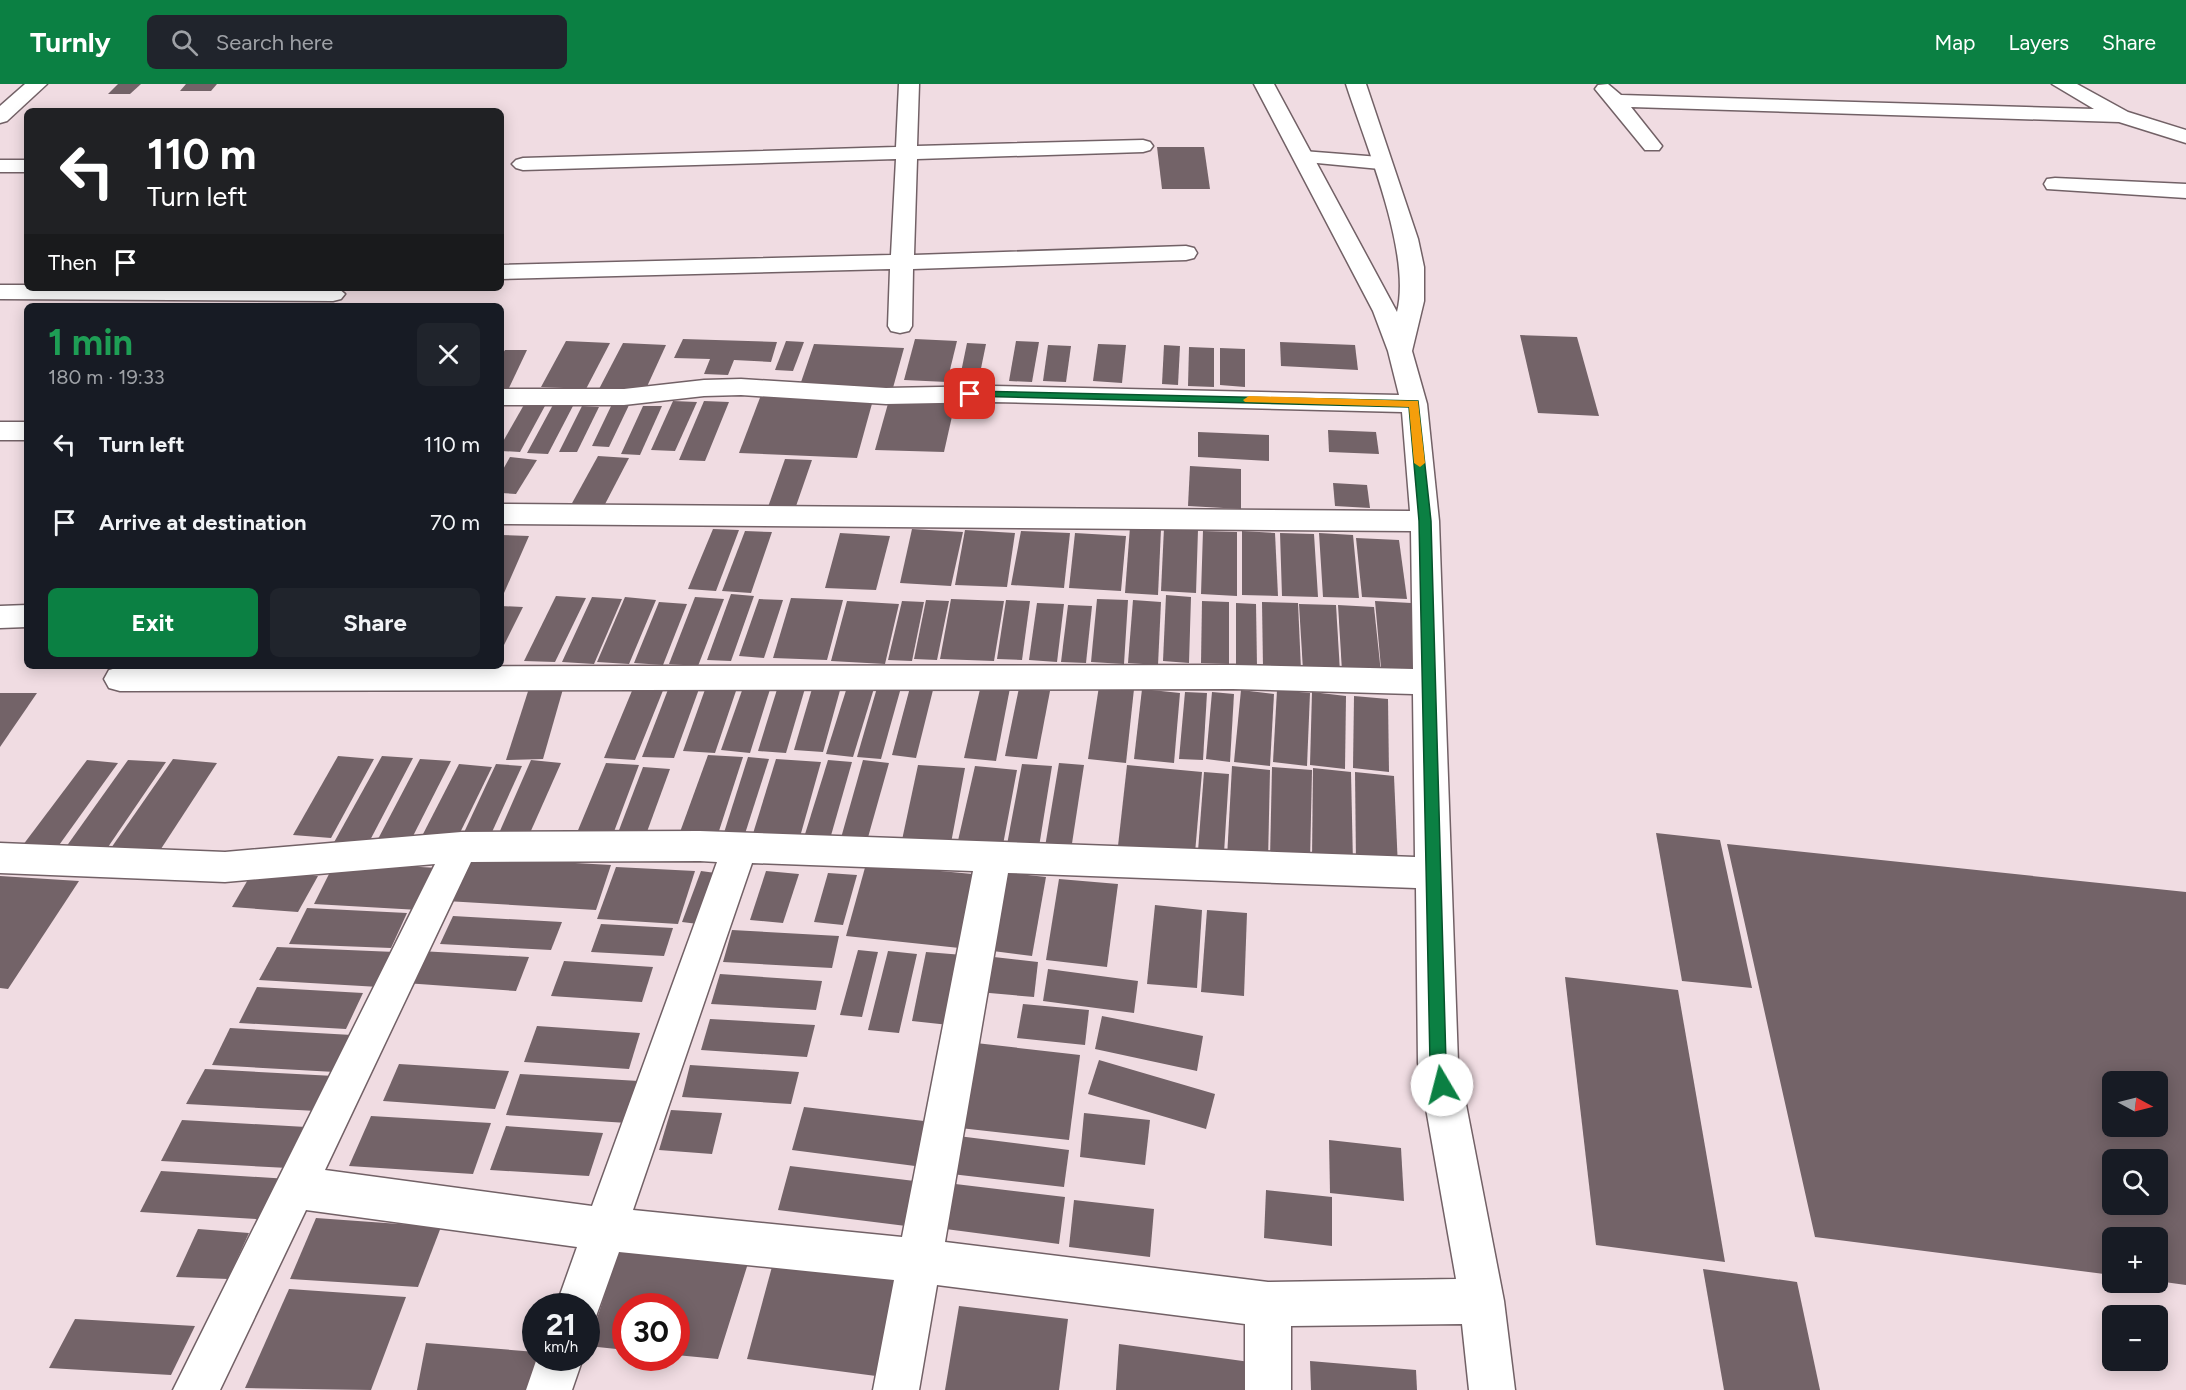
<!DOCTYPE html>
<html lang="en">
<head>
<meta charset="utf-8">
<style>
	body { margin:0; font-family:Figtree,sans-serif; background:#20242c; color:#f1f3f6; height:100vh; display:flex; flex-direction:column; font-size:22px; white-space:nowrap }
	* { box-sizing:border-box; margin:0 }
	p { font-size:20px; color:#9ea1a6 }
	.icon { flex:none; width:33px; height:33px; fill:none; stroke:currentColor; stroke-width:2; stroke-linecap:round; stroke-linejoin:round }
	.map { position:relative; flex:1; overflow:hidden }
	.sheet { position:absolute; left:24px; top:219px; width:480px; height:366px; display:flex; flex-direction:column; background:#171b24; border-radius:9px; box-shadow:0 3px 15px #0003 }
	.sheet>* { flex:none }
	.guide { position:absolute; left:24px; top:24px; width:480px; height:183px; border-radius:9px; box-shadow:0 3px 15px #0003; background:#202124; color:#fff; overflow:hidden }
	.needle { width:39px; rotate:97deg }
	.tools { position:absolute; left:2102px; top:987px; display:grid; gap:12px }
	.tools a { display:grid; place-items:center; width:66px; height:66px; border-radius:9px; background:#171b24; box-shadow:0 3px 15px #0003; font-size:30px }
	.speed { position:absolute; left:522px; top:1209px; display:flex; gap:12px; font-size:30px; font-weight:700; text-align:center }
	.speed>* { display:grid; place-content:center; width:78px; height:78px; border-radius:50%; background:#171b24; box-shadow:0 3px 15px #0003; line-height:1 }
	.speed small { font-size:15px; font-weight:400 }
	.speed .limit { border:9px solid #d22; background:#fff; color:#111 }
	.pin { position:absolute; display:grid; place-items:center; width:51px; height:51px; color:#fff; margin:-26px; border-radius:12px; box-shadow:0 3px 9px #0006 }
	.me { position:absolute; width:66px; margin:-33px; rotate:352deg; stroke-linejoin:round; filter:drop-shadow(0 0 4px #0008) }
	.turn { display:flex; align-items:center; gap:21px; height:126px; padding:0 24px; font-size:27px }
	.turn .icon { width:78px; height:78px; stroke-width:2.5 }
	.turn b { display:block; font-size:42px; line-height:51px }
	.then { display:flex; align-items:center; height:57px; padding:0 24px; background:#0003; gap:12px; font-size:22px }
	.round { display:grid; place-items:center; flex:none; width:63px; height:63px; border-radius:9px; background:#20242c }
	.overview { display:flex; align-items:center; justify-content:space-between; height:102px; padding:0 24px }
	h1 { font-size:36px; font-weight:700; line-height:45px; color:#1e9e55 }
	.action { display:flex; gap:12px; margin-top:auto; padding:12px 24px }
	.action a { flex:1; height:69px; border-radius:9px; background:#0b8043; color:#fff; font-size:24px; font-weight:700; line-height:69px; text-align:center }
	.action a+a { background:#20242c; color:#f1f3f6 }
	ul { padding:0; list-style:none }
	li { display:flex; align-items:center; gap:18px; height:78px; padding:0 24px }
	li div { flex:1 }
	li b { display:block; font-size:22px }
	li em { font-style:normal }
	header { display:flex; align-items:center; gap:36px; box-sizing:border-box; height:84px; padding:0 30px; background:#0b8043; color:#fff }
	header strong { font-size:28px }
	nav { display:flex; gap:33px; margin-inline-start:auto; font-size:21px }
	.search { width:420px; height:54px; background:#20242c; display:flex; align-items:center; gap:15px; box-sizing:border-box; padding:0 21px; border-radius:9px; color:#9ea1a6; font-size:22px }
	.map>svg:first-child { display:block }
	.building { fill:#736368; fill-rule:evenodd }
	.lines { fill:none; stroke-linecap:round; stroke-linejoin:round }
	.lane-casing { stroke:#726166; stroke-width:3 }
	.street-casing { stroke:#726166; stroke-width:3 }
	.lane { fill:#fff; fill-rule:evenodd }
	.street { fill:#fff; fill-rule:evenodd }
	.route { fill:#0b8043; stroke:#07532c; stroke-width:1.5 }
	.slow { fill:#f59e0b }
</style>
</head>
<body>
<header>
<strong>Turnly</strong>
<div class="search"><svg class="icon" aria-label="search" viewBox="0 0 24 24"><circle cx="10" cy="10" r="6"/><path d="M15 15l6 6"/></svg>Search here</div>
<nav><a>Map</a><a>Layers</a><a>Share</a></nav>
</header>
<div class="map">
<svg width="2186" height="1306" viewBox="0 0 2186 1306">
	<rect width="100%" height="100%" fill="#f0dce2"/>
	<g class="building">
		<path d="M118,0H141L130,10H108Z"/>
		<path d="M186,0H217L211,7H180Z"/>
		<path d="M1157,63H1204L1210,105H1162Z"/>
		<path d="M1520,251L1577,253L1599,332L1538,329Z"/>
		<path d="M683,255L777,258L771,278L734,276L728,291L704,290L710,275L674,274Z"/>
		<path d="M915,255L957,257L947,298L904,296Z"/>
		<path d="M566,257L610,259L586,305L541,303Z"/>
		<path d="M786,257L804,258L793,287L775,286Z"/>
		<path d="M1016,257L1039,258L1032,298L1009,297Z"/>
		<path d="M1280,258L1355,261L1358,286L1281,282Z"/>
		<path d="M623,259L666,261L645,307L599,305Z"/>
		<path d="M967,259L986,260L978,299L959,298Z"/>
		<path d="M814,260L904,264L891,311L798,307Z"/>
		<path d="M1098,260L1126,261L1122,299L1093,297Z"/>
		<path d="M1048,261L1071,262L1066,298L1043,297Z"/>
		<path d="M1164,261L1180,262L1178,301L1162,300Z"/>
		<path d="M1189,263L1214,264V303L1188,302Z"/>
		<path d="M1220,264L1245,265V303L1220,301Z"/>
		<path d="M505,266H527L508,306H501V272Z"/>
		<path d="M761,311L873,316L857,374L739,369Z"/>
		<path d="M889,316L955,319L944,368L875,366Z"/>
		<path d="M673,317L697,318L675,367L651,366Z"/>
		<path d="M704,317L729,318L705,377L679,376Z"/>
		<path d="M613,318L630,319L609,363L592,362Z"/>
		<path d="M525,319L546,320L520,368L501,367V361Z"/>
		<path d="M554,319L574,320L548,370L527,369Z"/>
		<path d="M582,322L599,323L577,368H559Z"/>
		<path d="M643,322H662L640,371L621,370Z"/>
		<path d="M1328,346L1376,348L1379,370L1329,368Z"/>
		<path d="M1198,348L1269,351V377L1198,373Z"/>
		<path d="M598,372L629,374L603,424L571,421Z"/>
		<path d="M510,373L537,376L516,410L501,409V389Z"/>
		<path d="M785,375L812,376L795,425L768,423Z"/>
		<path d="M1190,382L1241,385V425L1188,422Z"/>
		<path d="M1333,399L1367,401L1370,424L1335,422Z"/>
		<path d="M1130,443L1161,445L1158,511L1125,509Z"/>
		<path d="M1164,444L1198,446L1196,509L1161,507Z"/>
		<path d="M713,445L739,446L716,507L688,505Z"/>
		<path d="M912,445L963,448L951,502L900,499Z"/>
		<path d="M965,446L1015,449L1007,503L955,501Z"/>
		<path d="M745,447L772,448L751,509L722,507Z"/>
		<path d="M1021,447L1070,449L1064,504L1011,501Z"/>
		<path d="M1203,447L1237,448V512L1201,510Z"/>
		<path d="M1242,447L1275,449L1278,512L1242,511Z"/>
		<path d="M840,449L890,452L876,506L825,504Z"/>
		<path d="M1075,449L1126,452L1121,507L1069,504Z"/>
		<path d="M1280,449L1314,450L1318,513L1282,512Z"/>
		<path d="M1319,449L1353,451L1359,514L1323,513Z"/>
		<path d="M501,451L529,452L504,509H501Z"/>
		<path d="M1356,454L1399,456L1407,515L1362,513Z"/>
		<path d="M731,510L754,512L731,577L707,576Z"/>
		<path d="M1166,511L1191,513L1189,579L1163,577Z"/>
		<path d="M556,512L586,514L555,578L524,577Z"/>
		<path d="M592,513L622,515L594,580L562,578Z"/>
		<path d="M625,513L656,516L629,580L597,578Z"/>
		<path d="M695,513L724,515L698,582L669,580Z"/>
		<path d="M791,514L843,516L827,576L773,574Z"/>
		<path d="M759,515L783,516L764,574L739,572Z"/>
		<path d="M951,515L1004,517L994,577L940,575Z"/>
		<path d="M1097,515L1128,516L1124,580L1091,578Z"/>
		<path d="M926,516L949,517L937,576L914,575Z"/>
		<path d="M1006,516L1030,517L1022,576L997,575Z"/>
		<path d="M1133,516L1161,518L1158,581L1128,579Z"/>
		<path d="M847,517L899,520L885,580L831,577Z"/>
		<path d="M902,517L924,518L912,577L888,576Z"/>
		<path d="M1202,517L1229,518V580L1201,579Z"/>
		<path d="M1375,517L1411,519L1419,586L1381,584Z"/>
		<path d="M659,518L687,520L663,581L634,579Z"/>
		<path d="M1262,518L1298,519L1301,586L1263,584Z"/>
		<path d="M1037,519L1064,520L1057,578L1029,576Z"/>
		<path d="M1236,519L1256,520L1257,583L1236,582Z"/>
		<path d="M1299,520L1336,521L1340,588L1303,586Z"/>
		<path d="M1068,521L1092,522L1086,579L1061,578Z"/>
		<path d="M1338,521L1374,523L1381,589L1342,587Z"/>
		<path d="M501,522L523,523L501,567Z"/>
		<path d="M912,596L935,598L916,674L892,671Z"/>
		<path d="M879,597L902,600L881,675L857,673Z"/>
		<path d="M531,598H565L543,675L506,676Z"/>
		<path d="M745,598L772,599L750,669L721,666Z"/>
		<path d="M814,598L842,599L823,668L794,666Z"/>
		<path d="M779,599L806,601L786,669L758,667Z"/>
		<path d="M707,600L738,601L715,669L683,667Z"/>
		<path d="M848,600L875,601L853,673L826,670Z"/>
		<path d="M981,601L1010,604L996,677L964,674Z"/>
		<path d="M634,602L664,604L635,676L604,674Z"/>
		<path d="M1099,602L1134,605L1126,679L1088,675Z"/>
		<path d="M669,603L699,605L674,674L642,673Z"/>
		<path d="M1019,604L1050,607L1037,675L1005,672Z"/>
		<path d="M1142,605L1180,609L1174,679L1134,675Z"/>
		<path d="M1241,606L1274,610L1270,682L1234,678Z"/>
		<path d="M1277,606L1310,609L1307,682L1273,678Z"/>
		<path d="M1185,608L1207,609L1203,676L1179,675Z"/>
		<path d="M1212,608L1234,610L1230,678L1206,675Z"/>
		<path d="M1312,608L1346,612L1345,685L1310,681Z"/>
		<path d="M0,609H37L0,663Z"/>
		<path d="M1354,612L1388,615L1389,688L1353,684Z"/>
		<path d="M708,671L743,673L718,750L680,748Z"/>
		<path d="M338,672L374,675L331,754L293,751Z"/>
		<path d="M382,672L413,674L366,764L332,762Z"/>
		<path d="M748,673L769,675L743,756L722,755Z"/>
		<path d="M173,675L217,679L157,771L109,767Z"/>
		<path d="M420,675L451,677L410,758L378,755Z"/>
		<path d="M776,675L821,678L798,760L751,756Z"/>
		<path d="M87,676L118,679L57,764L23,761Z"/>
		<path d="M128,676L166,678L106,766L66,763Z"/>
		<path d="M531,676L561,679L526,758L496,756Z"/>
		<path d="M828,676L852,678L828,762L802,760Z"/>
		<path d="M863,676L889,679L865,764L839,761Z"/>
		<path d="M606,679L639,681L612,753L576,751Z"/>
		<path d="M1059,679L1084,681L1071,766L1045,763Z"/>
		<path d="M459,680L492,683L456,757L421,754Z"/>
		<path d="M496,680L522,682L487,759L460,757Z"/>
		<path d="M1022,680L1052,682L1038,769L1006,766Z"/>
		<path d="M918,681L965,684L951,759L902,756Z"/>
		<path d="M1127,681L1202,688L1195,769L1118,762Z"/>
		<path d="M975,682L1017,686L1002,766L957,761Z"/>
		<path d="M1232,682L1270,686L1268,777L1227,774Z"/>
		<path d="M643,683L670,685L644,756L616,754Z"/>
		<path d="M1272,683L1312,686L1310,778L1270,774Z"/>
		<path d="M1313,684L1351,688L1353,780L1312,775Z"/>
		<path d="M1204,688L1229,690L1224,769L1198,767Z"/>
		<path d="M1355,688L1394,692L1398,784L1356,779Z"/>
		<path d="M1656,749L1720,756L1752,904L1682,897Z"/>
		<path d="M1727,760L2186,808V1201L2157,1197V1154H2112V1191L1815,1153ZM2112,998H2157V1042H2112ZM2112,1076H2157V1120H2112Z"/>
		<path d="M465,773L611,781L596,826L446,817Z"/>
		<path d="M335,778L438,784L419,826L314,820Z"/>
		<path d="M866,780L983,791L969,865L846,852Z"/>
		<path d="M616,783L695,787L678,840L597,835Z"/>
		<path d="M253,787L318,792L298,828L232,823Z"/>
		<path d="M701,787L723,790L706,841L682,838Z"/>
		<path d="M766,787L799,790L783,839L750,836Z"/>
		<path d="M999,788L1046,793L1032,872L985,866Z"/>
		<path d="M828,789L857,791L843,841L814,838Z"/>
		<path d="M0,792L79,797L8,905L0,904Z"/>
		<path d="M1059,795L1118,800L1107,883L1046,876Z"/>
		<path d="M1155,821L1202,826L1197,904L1147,900Z"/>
		<path d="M307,824L407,829L391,864L289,860Z"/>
		<path d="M1207,826L1247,829L1244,912L1201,908Z"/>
		<path d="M453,832L562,838L551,866L440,860Z"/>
		<path d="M601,840L673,844L664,872L591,868Z"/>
		<path d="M732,846L839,852L832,884L723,878Z"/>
		<path d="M277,863L395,868L379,903L259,896Z"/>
		<path d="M858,866L878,868L862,933L840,931Z"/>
		<path d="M420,867L529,873L516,907L405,899Z"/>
		<path d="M888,867L917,870L899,949L868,946Z"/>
		<path d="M926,868L963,871L949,941L912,937Z"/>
		<path d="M985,872L1038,878L1034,913L978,908Z"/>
		<path d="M564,877L653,883L642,918L551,912Z"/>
		<path d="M1048,885L1138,897L1134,929L1043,917Z"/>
		<path d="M720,890L822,897L816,926L711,920Z"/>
		<path d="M1565,893L1678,906L1725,1178L1596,1161Z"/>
		<path d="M257,903L363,909L346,945L239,939Z"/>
		<path d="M1023,920L1089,926L1085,961L1017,954Z"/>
		<path d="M1102,932L1203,952L1197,987L1095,965Z"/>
		<path d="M710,935L815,941L807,973L701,966Z"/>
		<path d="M537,942L640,949L629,985L524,978Z"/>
		<path d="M230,944L352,951L335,988L212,981Z"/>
		<path d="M967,958L1080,971L1069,1056L951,1043Z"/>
		<path d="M1099,976L1215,1010L1206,1045L1088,1010Z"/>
		<path d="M399,980L509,987L495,1025L383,1017Z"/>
		<path d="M690,981L799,988L791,1020L682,1013Z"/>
		<path d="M205,985L334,992L317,1027L186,1020Z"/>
		<path d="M520,990L639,997L627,1039L506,1031Z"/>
		<path d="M804,1023L924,1037L915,1082L792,1066Z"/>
		<path d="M671,1026L722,1029L712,1070L659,1066Z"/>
		<path d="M1084,1029L1150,1036L1145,1081L1080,1073Z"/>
		<path d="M371,1032L491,1039L473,1090L349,1082Z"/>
		<path d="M182,1036L306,1043L288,1084L161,1077Z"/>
		<path d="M506,1042L603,1049L589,1092L490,1086Z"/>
		<path d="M950,1051L1069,1066L1064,1103L943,1089Z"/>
		<path d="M1329,1056L1401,1064L1404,1117L1330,1109Z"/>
		<path d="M790,1082L923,1098L914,1143L778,1126Z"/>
		<path d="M161,1087L289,1095L271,1136L140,1128Z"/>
		<path d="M947,1099L1065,1113L1059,1160L938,1144Z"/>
		<path d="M1266,1106L1332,1113V1162L1264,1154Z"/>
		<path d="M1074,1116L1154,1125L1150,1173L1069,1163Z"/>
		<path d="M316,1134L441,1143L418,1203L290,1195Z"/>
		<path d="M198,1145L249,1149L228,1195L176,1193Z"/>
		<path d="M622,1158L750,1173L718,1275L676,1271V1222H626V1266L588,1262Z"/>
		<path d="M773,1179L896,1195L876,1292L747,1275Z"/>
		<path d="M1703,1185L1797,1198L1820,1306H1724Z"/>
		<path d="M289,1205L406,1213L371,1306L245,1304Z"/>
		<path d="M959,1222L1068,1235L1059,1306H945Z"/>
		<path d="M75,1235L195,1242L171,1291L49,1284Z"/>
		<path d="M426,1259L536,1268V1274H540L528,1306H417Z"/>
		<path d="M1119,1260L1250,1278L1249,1306H1116Z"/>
		<path d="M1310,1277L1416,1286L1417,1306H1311Z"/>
	</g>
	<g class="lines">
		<g class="lane-casing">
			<path id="lane" d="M1303,67L1380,73L1387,75L1391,79L1387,83L1380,85L1296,77L1293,73L1296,69Z"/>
		</g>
		<g class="street-casing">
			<g id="street">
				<path d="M25,0H47L7,37L0,39V22Z"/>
				<path d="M899,0H919L917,62L1143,56L1150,58L1153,62L1150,66L1143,68L917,75L914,171L1186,162L1194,164L1197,169L1194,174L1186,176L913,185L912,242L909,247L900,249L891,247L888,242L890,185L501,195V181L891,171L896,75L523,86L516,84L512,80L516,76L523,74L896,63Z"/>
				<path d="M1254,0H1274L1397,228C1412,169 1365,59 1346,0H1366L1418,155L1424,183V217L1412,267L1427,320L1439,437L1458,979L1504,1217L1515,1306H1469L1462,1240L1291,1242V1306H1245V1240L937,1201L919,1306H873L894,1196L619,1168L594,1238L586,1241V1222H556L577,1163L306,1126L220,1306H173L435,780L225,798L0,789V759L225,768L461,748L700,747L1415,773L1413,610L1233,605L120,607L109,604L104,595L109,586L120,583L1233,581L1413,585L1411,447L501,440V420L1410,427L1402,328L993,318L886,320L741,311L704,312L624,321H501V305H624L704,296L741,295L886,304L993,302L1399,311L1388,267L1373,227ZM700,777L717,778L592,1122L325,1086L471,778ZM752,779L973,787L902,1153L633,1126ZM1008,789L1416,804L1418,979L1456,1195L1268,1198L945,1158Z"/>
				<path d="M1608,0L1621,11L2094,25L2052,0H2077L2128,28L2186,46V59L2119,38L1631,23L1662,62L1659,66H1645L1595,5L1598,1Z"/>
				<rect x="0" y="76" width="27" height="12"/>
				<path d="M2055,94L2186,100V114L2047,105L2044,100L2047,95Z"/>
				<path d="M0,201H27V204H338L345,210L341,215L333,217L0,215Z"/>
				<rect x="0" y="338" width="27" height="18"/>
				<path d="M27,521V543L0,544V522Z"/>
				<path d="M537,1274H583L572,1306H526Z"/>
			</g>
		</g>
		<use href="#lane" class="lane"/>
		<use href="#street" class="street"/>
	</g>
	<path class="route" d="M970,307L1418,317L1431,437L1446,979L1450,1001L1448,1006L1442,1009L1436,1006L1430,979L1419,437L1409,323L967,312V308Z"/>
	<path class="slow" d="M1249,312L1418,317L1425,379L1420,383L1414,379L1409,323L1245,318L1243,316Z"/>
</svg>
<div class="tools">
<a><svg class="needle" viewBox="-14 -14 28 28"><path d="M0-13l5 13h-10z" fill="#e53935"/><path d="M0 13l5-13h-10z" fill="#9ea1a6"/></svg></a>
<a><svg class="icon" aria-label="search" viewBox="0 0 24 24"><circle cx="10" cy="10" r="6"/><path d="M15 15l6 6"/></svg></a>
<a>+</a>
<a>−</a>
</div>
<div class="speed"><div>21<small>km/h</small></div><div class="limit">30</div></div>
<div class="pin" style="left:970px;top:310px;background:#d93025"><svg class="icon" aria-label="arrive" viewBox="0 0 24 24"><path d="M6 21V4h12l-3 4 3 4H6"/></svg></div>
<svg class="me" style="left:1442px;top:1001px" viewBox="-20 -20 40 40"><circle r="19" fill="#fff"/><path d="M0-13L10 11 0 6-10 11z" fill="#0b8043"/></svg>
<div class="guide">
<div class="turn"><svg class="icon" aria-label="left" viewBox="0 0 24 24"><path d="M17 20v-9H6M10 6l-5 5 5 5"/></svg><div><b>110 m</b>Turn left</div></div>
<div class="then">Then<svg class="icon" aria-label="arrive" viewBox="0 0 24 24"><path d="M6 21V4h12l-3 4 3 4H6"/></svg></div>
</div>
<section class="sheet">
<div class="overview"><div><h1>1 min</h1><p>180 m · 19:33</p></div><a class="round"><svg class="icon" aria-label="close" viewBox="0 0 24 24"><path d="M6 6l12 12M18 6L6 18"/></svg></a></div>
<ul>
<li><svg class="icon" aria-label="left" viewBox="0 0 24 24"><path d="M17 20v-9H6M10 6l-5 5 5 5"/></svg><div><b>Turn left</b></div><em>110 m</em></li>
<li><svg class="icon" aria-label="arrive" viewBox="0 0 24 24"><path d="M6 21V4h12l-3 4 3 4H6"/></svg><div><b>Arrive at destination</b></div><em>70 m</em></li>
</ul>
<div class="action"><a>Exit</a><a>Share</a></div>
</section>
</div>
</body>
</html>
